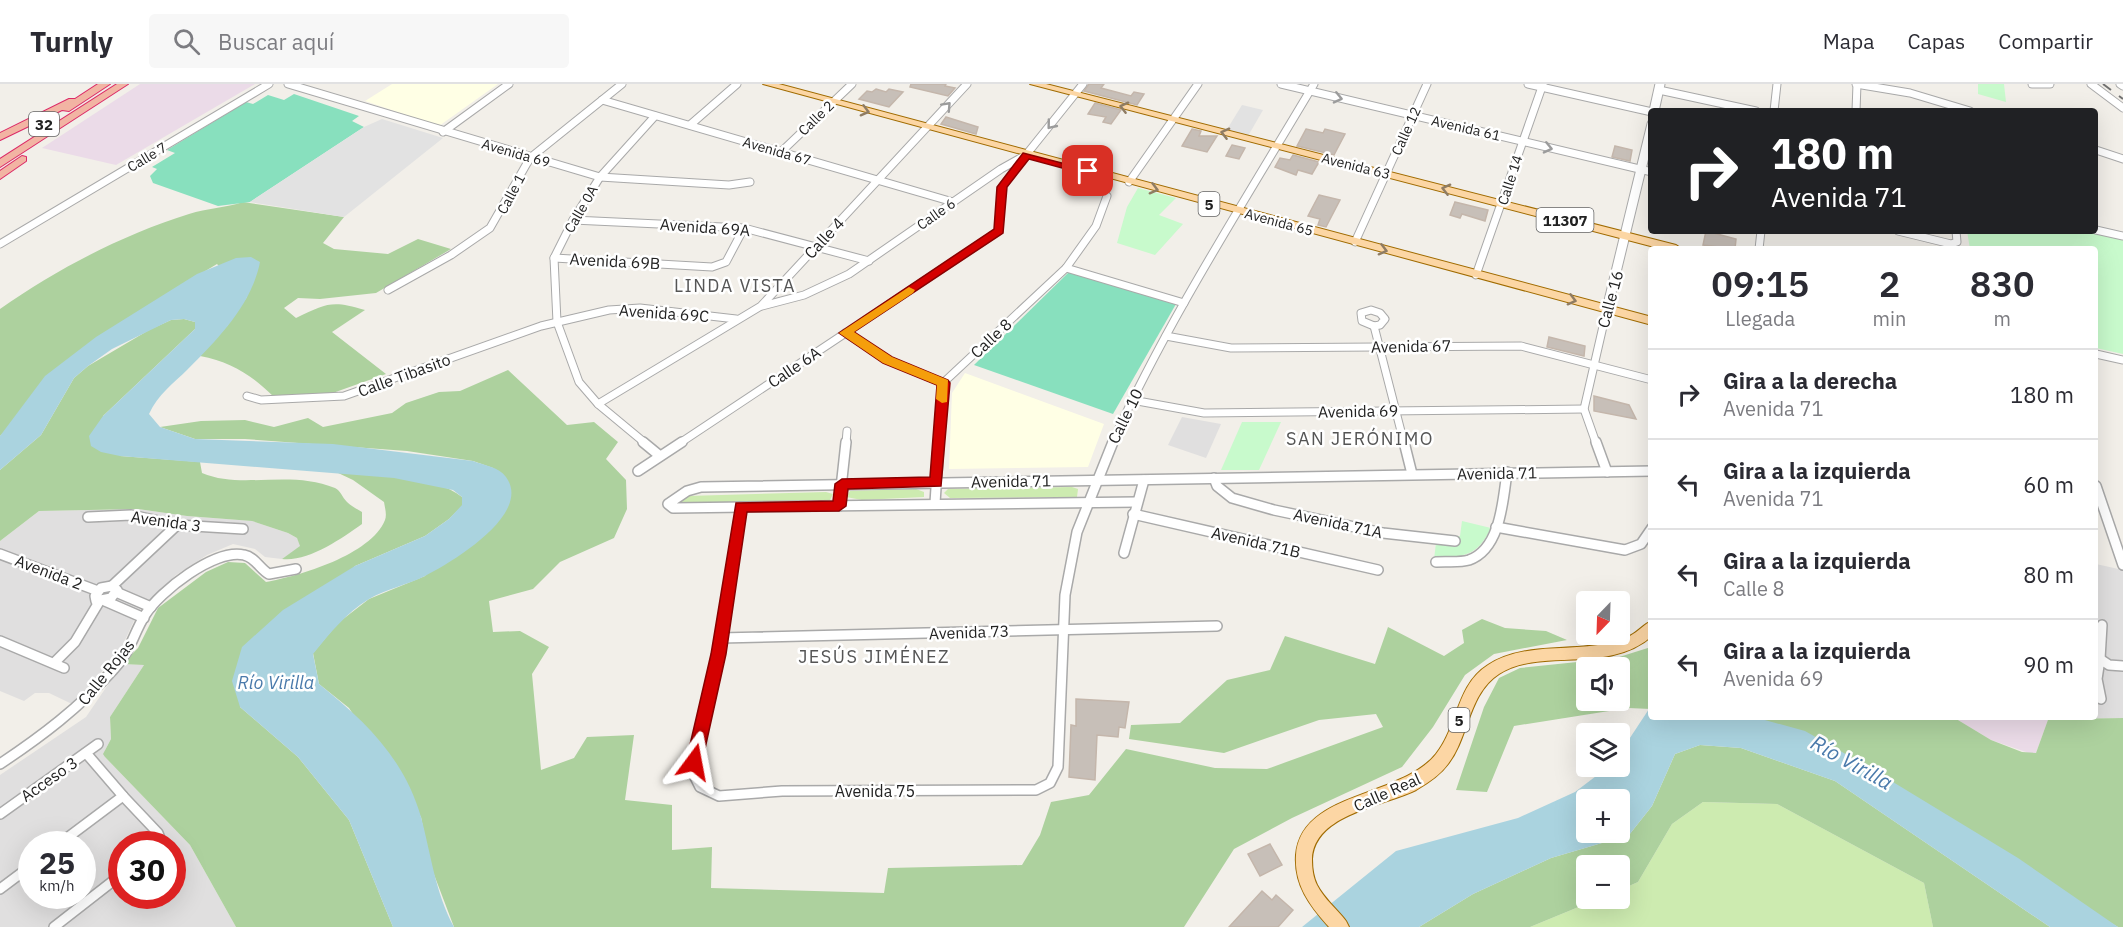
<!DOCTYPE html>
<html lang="es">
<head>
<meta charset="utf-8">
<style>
	body { margin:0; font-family:"IBM Plex Sans",sans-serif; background:#f7f7f7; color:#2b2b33; height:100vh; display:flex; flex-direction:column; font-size:22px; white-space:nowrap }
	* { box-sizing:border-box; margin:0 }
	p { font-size:20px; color:#7c7c81 }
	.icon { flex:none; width:33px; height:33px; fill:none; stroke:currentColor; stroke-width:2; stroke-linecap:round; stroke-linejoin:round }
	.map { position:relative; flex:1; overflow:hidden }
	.panel { position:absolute; left:1648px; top:162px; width:450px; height:474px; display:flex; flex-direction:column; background:#fff; border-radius:6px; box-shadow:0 6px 24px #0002 }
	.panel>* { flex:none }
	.hud { position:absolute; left:1648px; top:24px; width:450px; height:126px; border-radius:6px; box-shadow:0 6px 24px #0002; background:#202124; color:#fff; overflow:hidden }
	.needle { width:39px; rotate:203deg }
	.controls { position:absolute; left:1576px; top:507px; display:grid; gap:12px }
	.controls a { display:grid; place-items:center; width:54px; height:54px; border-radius:6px; background:#fff; box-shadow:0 6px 24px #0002; font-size:30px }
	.speed { position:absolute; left:18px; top:747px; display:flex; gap:12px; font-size:30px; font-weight:700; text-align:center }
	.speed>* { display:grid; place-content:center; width:78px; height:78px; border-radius:50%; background:#fff; box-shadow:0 6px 24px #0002; line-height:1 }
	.speed small { font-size:15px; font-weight:400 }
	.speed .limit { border:9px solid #d22; background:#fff; color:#111 }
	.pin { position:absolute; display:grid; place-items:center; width:51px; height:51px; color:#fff; margin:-26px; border-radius:12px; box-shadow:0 3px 9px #0006 }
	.me { position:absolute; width:66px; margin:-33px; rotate:13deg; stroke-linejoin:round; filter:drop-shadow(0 0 4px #0008) }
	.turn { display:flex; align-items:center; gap:21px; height:126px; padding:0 24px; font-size:27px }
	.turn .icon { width:78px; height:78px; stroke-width:2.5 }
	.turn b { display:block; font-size:42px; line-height:51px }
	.eta { display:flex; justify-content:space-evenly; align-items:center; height:102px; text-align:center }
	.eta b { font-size:36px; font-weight:600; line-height:42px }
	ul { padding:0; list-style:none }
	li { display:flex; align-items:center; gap:18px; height:90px; padding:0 24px; border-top:2px solid #e1e1e2 }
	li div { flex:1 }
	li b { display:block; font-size:22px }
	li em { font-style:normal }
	header { display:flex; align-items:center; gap:36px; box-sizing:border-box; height:84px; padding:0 30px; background:#fff; border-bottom:2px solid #e1e1e2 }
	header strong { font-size:28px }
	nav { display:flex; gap:33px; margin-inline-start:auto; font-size:21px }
	.search { width:420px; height:54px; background:#f7f7f7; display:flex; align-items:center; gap:15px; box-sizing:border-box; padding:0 21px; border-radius:6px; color:#7c7c81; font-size:22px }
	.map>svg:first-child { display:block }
	.residential { fill:#e0dfdf; fill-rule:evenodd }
	.industrial { fill:#ebdbe8 }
	.education { fill:#ffffe5 }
	.grass { fill:#cdebb0 }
	.forest { fill:#add19e; fill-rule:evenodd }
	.park { fill:#c8facc }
	.pitch { fill:#88e0be }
	.parking { fill:#e2e2e2 }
	.water { fill:#aad3df; fill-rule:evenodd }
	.building { fill:#c7bfb8; stroke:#c4b6ab; stroke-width:1.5 }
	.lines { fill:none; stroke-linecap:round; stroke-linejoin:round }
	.minor-far1-casing { stroke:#a9a9a9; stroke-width:9 }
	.minor-casing { stroke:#a9a9a9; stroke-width:12 }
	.tertiary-casing { stroke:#a9a9a9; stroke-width:11 }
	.primary-casing { stroke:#a06b00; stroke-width:2 }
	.trunk-casing { stroke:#dc2a67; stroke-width:2 }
	.minor-far1 { stroke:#fff; stroke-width:7 }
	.minor { stroke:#fff; stroke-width:9 }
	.tertiary { stroke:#fff; stroke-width:9 }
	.primary { fill:#fcd6a4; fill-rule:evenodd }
	.trunk { fill:#f2b4a3; fill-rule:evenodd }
	.rail { stroke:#707070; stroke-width:2; stroke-dasharray:10 10; stroke-linecap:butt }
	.oneway { stroke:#9c9c9c }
	.oneway2 { stroke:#8f7c63 }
	.route { fill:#d40000; stroke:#8a0000; stroke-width:1.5 }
	.slow { fill:#f59e0b }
	.labels { text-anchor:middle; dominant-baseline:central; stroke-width:5; stroke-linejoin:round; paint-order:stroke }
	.far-street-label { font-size:14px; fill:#222; stroke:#fff }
	.shield { fill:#fff; stroke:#646464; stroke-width:1.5 }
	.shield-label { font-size:15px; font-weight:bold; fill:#222 }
	.street-label { font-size:16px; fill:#222; stroke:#fff }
	.neighbourhood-label { font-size:18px; letter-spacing:1.5px; fill:#555; stroke:#fff }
	.water-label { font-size:18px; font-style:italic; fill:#4a7aab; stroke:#fff }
	.near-water-label { font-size:21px; font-style:italic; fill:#4a7aab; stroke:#fff }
</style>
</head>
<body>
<header>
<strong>Turnly</strong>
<div class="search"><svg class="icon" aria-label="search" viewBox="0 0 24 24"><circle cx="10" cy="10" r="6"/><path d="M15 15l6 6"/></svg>Buscar aquí</div>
<nav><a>Mapa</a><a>Capas</a><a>Compartir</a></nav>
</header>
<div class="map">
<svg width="2123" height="843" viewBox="0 0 2123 843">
	<rect width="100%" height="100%" fill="#f2efe9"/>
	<g class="residential">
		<path d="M1182,333L1221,340L1206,374L1168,361Z"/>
		<path d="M138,425L187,432L252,437L288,449L297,454L301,462L282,475L265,473L255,465L233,460L207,471L176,491L138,528L119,569L72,620L49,609H35L24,617L0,607V457L39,427Z"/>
		<path d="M2096,480L2123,486V634L2062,635L2061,633H2096Z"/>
		<path d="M122,580L144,581L110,633L111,655L105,666V673L190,761L236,843H0V691L86,633ZM32,760H82V812H32ZM122,760H172V812H122Z"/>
	</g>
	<g class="industrial">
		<path d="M140,0H255L116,81L42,64Z"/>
		<path d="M1953,633H2049L2036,669H2029L1991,656Z"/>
	</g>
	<g class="education">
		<path d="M392,0H498L439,42L365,17Z"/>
		<path d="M965,289L1104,340L1088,383L949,385L952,309Z"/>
	</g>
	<g class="grass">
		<path d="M1072,403L1078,405L1077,413L950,414L944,409L948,405Z"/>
		<path d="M916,405L924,408V413L862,416L846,413L850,407Z"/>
		<path d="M826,408L833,410L830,416L675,419L687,412Z"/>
		<path d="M1703,718L1777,720L1924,799L1933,843H1530L1598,815L1620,814V806L1638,798L1672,740Z"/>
	</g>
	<g class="forest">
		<path d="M243,118L344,133L323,159L334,165L388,170L418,155L451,165L376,209L320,215L298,214L284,224L296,234C327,219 332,216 365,226L332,248L386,290L330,310L273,312C250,290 231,278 200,272L227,242L247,213L217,180L154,218L0,352V225C57,185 122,151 189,130C207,124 226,124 243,118Z"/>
		<path d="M184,235L195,238V245L103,332L120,372L200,378L202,389C242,406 289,385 335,404C341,407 342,413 347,418C351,422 357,425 362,428V440C341,455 308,478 282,475L300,462L297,454L288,449L252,437L187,432L138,425L39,427L0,457V386L41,351L74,294L88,282L149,246L171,236Z"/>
		<path d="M508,286L567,341L594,338L618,358L606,375L626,396L627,425L614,454L560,478L533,505L489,517L493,548L520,547L549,563L532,590L541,686L574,674L587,653L634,651L625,716L672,721V766L712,763L711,804L884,809L888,784L1022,781L1040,751L1051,718L1089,711L1126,665L1215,684L1267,685L1383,643L1376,630L1319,636L1224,669L1129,655L1131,641L1180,639L1227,596L1270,586L1285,552L1375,580L1388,543L1444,572L1464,559L1462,546L1482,535L1505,544L1546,547L1567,556L1494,570L1465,591L1433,643L1402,683L1292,734L1234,765L1184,843H454L430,780L421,733L349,624L319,600L313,569L338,539L369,515L425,492L493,384L473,377L407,367L245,355H195L160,343L201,337L245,336L274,343L308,334L323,343L392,329L406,319L439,308L460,307Z"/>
		<path d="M334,387C369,391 436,391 462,413L463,421L449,435L425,452L355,482L240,623L298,673L349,736L393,843H236L190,761L105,673L103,670L111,655L110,633L144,581L122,580L138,564L158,524L206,488L228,478L245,479L266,498C299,492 371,471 385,436C387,431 385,424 384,418L353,396Z"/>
		<path d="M1651,563V625L1628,624L1514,642L1487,708L1456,706L1484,623L1499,594L1520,584L1616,574ZM1587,584H1620V616H1587Z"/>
		<path d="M1754,633H1953L1991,656L2022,668L2036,669L2049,633L2062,635L2123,634V843H2118Z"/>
		<path d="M1700,661L1741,664L1835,697L2050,843H1933L1924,799L1777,720L1703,718L1672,740L1638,798L1620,806V782H1587V814L1598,815L1530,843H1419L1473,810L1551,774L1629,751L1652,722L1675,670Z"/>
	</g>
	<g class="park">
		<path d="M1978,0H2004L2006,18L1978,10Z"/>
		<path d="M1138,104L1176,114L1159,131L1183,140L1155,171L1117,159L1127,123Z"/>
		<path d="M1967,147H2095L2123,153V270L2096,264V165H1970Z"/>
		<path d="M1242,338H1281L1259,386H1221Z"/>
		<path d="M1462,437L1491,444C1477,473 1464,472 1434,475L1436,459L1460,452Z"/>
	</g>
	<g class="pitch">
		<path d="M294,10L359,32L352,37L364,43L250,118L218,122L153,99L150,92L157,85L152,83L175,69L167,66L246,18L253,20L268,11L284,16Z"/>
		<path d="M1069,188L1176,220L1113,330L974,281Z"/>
	</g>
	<g class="parking">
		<path d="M1242,21L1263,26L1248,52L1226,47Z"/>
		<path d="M382,35L443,54L344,133L250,118L364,43Z"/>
	</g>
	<g class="water">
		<path d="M251,173L260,178C252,220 218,255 188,285C173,300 158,310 149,330L160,343L195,355L333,360L473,377C483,381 499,383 506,393C533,430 452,478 425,492C407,501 386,505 369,515C346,529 330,549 313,570L319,600C365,637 404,674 421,733C431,770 435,808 454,843H393L349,736L298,673L240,623L232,597L242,563L283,526L355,482L425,452L449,435L462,421V413L453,406L394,394L120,372L101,368L91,362L89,352L103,332L195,245V238L184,235L171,236L112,265L88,282L74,294L41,351L0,386V352L45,292L96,253L197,190L236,174Z"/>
		<path d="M1649,625H1651L1652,633H1754L1805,647L1865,681L2018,774L2118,843H2050L1835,697L1741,664L1700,661L1675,670L1652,722L1629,751L1551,774L1473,810L1419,843H1302L1396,767L1518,734L1575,708L1608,683L1620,682V669ZM1587,716H1620V748H1587Z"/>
	</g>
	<g class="building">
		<path d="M911,0H946L945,2L955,4L948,12L910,3Z"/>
		<path d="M1089,0H1104L1101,4L1131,12L1134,8L1144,10L1137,21L1084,7Z"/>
		<path d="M876,5L886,8L889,5L903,8L889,23L859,15L867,7L872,8Z"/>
		<path d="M1095,19L1121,26L1111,40L1103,38L1106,33L1088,30Z"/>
		<path d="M946,33L978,43L976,50L941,40Z"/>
		<path d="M1192,45L1201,47L1199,52H1217L1207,68L1182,62Z"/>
		<path d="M1306,45L1323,49L1325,45L1345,50L1334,71L1297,62Z"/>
		<path d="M1232,61L1245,64L1239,75L1226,72Z"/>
		<path d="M1615,62L1632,66L1630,77L1612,73Z"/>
		<path d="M1293,71L1319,78L1312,90L1298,86L1296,91L1275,83L1280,74L1290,76Z"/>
		<path d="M1319,111L1340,116L1326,143L1318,141L1320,135L1308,132Z"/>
		<path d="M1455,118L1488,126L1485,137L1462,130L1460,134L1450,131Z"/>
		<path d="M1706,147L1736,155L1735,165L1703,161Z"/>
		<path d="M1549,253L1585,262L1584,272L1547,263Z"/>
		<path d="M1594,312L1629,321L1636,335L1594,327Z"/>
		<path d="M1076,615L1129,618L1125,644L1119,643L1118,653L1097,651L1095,696L1069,693L1071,641L1076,642Z"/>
		<path d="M1270,760L1282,781L1260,792L1248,770Z"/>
		<path d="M1262,807L1272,816L1276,811L1293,826L1278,843H1229Z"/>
	</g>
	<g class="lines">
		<g class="minor-far1-casing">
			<g id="minor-far1">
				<path d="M288,0L600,93L729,101L750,98"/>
				<path d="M1281,0L1652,88"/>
				<path d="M1528,0L1652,28"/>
				<path d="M1856,0L1910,9L1970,27"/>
				<path d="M2032,0H2050"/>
				<path d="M2091,0L2123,24"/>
				<path d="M2120,0L2123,2"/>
				<path d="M1659,6L1756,27"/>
				<path d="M602,16L953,118"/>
				<path d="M1774,27L1777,0"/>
				<path d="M1856,27L1857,0"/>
				<path d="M690,41L737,0"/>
				<path d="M443,48L509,0"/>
				<path d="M2096,66L2123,75"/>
				<path d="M781,68L852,0"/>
				<path d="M1129,98L1198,0"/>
				<path d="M573,136L744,144L869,177"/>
				<path d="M2096,146L2123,152"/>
				<path d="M1898,147L1951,160L1957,158L1956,147"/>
				<path d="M1355,158L1427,0"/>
				<path d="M0,160L269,0"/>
				<path d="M1759,165L1761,147"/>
				<path d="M554,174L712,183L726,178L744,144"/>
				<path d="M1066,184L1184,219"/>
				<path d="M1476,191L1543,0"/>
				<path d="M388,206L451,171L490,144L530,74L622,0"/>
				<path d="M762,222L804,211L849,190L1001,85L1026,71L1083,0"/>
				<path d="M1371,226L1380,229L1385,235L1380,241L1374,242L1362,237L1361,229Z"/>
				<path d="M1374,242L1404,359"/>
				<path d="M845,249L888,276L943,299"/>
				<path d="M1166,252L1231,264L1521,262L1652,296"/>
				<path d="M2096,270L2123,276"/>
				<path d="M247,312L261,316L344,312L541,242L609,226L640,224L736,235"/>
				<path d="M1132,316L1204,329L1584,325"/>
				<path d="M598,320L761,222L967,0"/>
				<path d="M645,359L598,320L579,298L557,238L554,174L573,136L600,93L655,32"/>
				<path d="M680,359L999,147L1002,103L1026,71"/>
				<path d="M846,359L847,347"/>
				<path d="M939,359L943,299L1066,184L1096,142L1107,112"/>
				<path d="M1112,359C1169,234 1244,118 1314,0"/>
				<path d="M1596,359L1584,325L1607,225"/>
			</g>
		</g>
		<g class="minor-casing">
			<g id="minor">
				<path d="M643,358L660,372"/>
				<path d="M1404,358L1412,390"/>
				<path d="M1596,358L1607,388"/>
				<path d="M638,387L682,358"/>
				<path d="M1214,394L1217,402L1232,414L1274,426L1383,449L1455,457"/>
				<path d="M2096,402L2123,481"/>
				<path d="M1137,418L673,424L668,420L687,407L701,403L1652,387"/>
				<path d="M935,419L939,358"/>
				<path d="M839,422L846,358"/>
				<path d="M741,423L718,570L694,678L693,689L700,703L719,712L782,707L1036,706L1050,699L1058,683L1065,511L1077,448L1113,358"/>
				<path d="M1133,430L1378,486"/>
				<path d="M88,433L131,431L177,441L243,445"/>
				<path d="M1496,443L1625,466L1641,460L1652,444"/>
				<path d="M1124,469L1144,396"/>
				<path d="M0,470L98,507"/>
				<path d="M1436,478C1447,477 1459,479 1469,476C1501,465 1503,415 1507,388"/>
				<path d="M112,502L177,441"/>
				<path d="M112,502L117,506L111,514L96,517L95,512L101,504Z"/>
				<path d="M116,508L151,523"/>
				<path d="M105,517L144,534"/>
				<path d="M720,554L1217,542"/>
				<path d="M0,557L64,584"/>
				<path d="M2100,575L2102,541"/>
				<path d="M54,579L75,558L99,518"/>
				<path d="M2101,615L2097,595L2100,575L2109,581L2123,582"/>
				<path d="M0,680C42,652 79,624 113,586C132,566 132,552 145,531C159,508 215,464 244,471C255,473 260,485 269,490L296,485"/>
				<path d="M123,712L158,749L161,757L159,760"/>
				<path d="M0,730L98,660"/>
				<path d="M59,760L123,712L86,669"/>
				<path d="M0,805L32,781"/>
				<path d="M54,843L122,790"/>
			</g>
		</g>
		<g class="tertiary-casing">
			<g id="tertiary">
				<path d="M1654,27L1660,0"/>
				<path d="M1607,225L1652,40"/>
			</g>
		</g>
		<g class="primary-casing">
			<g id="primary">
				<path d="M763,0H779L1652,233V241Z"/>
				<path d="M1030,0H1046L1676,161L1682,165H1662Z"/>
				<path d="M1652,537V552C1608,591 1540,563 1499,590C1468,610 1469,653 1448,680C1440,691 1428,699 1416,706C1384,722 1314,730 1312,775C1312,784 1313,793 1317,801C1324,815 1337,825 1346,837L1349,843H1329C1310,822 1294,801 1296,771C1301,707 1401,714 1436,670C1458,643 1456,601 1488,581C1523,558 1569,568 1608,559C1617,557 1626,555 1633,550C1640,546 1644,540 1652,537Z"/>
			</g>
		</g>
		<g class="trunk-casing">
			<g id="trunk">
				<path d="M98,0H110L69,27L62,26L0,56V49L69,15H75Z"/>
				<path d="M117,0H128L0,83V75Z"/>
				<path d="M22,72L26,73V77L0,95V87Z"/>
			</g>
		</g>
		<use href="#minor-far1" class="minor-far1"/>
		<use href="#minor" class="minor"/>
		<use href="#tertiary" class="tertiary"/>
		<use href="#primary" class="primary"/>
		<use href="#trunk" class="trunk"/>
		<path class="rail" d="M2103,0L2123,15"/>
	</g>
	<defs><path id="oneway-chevron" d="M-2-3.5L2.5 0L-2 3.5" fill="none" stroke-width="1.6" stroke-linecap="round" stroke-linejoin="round" transform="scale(1.5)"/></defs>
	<g class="oneway">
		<use href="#oneway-chevron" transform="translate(1338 14) rotate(13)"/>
		<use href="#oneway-chevron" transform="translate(947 22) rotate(-47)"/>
		<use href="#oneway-chevron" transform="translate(1051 41) rotate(129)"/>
		<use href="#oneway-chevron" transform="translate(1548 64) rotate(13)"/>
	</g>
	<g class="oneway2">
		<use href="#oneway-chevron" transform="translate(1124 23) rotate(-166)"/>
		<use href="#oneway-chevron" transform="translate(865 27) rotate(15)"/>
		<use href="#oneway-chevron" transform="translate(1225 49) rotate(-166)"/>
		<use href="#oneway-chevron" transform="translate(1154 105) rotate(15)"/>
		<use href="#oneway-chevron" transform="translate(1446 105) rotate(-166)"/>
		<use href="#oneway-chevron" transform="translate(1383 166) rotate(15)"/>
		<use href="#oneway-chevron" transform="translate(1572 216) rotate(15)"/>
	</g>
	<path class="route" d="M1023,69L1093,87L1088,91L1029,75L1007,103L1003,149L854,248L892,273L948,296L950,299L941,402L848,405L846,422L839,427L747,428L726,570L702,678L700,684L694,686L688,684L686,678L711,570L736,419L833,417L835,400L842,395L930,393L937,301L883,279L839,249L994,145L997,103Z"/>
	<path class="slow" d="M909,203L915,206L913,209L854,248L892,273L948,296L947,318L942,319L936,315L937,301L883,279L839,249Z"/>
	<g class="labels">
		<g class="far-street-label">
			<text transform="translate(816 34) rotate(-44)">Calle 2</text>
			<text transform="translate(1466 44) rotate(13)">Avenida 61</text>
			<text transform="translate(1406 47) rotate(-66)">Calle 12</text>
			<text transform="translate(777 67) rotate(16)">Avenida 67</text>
			<text transform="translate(516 69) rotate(16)">Avenida 69</text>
			<text transform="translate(147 73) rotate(-31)">Calle 7</text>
			<text transform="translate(1356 82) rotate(14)">Avenida 63</text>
			<text transform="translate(1510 96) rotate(-72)">Calle 14</text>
			<text transform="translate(511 110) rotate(-62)">Calle 1</text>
			<text transform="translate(581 125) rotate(-60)">Calle 0A</text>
			<text transform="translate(936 130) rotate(-35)">Calle 6</text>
			<text transform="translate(1279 138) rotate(15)">Avenida 65</text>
		</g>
		<g class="shield">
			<rect x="29" y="28" width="30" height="24" rx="4.5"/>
			<rect x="1198.5" y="108" width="21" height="24" rx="4.5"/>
			<rect x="1536.5" y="124" width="57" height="24" rx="4.5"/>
			<rect x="1448.5" y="624" width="21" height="24" rx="4.5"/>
		</g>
		<g class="shield-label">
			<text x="44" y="40">32</text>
			<text x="1209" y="120">5</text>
			<text x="1565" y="136">11307</text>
			<text x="1459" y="636">5</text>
		</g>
		<g class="street-label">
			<text transform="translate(705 143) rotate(4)">Avenida 69A</text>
			<text transform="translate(824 154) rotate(-47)">Calle 4</text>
			<text transform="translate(615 177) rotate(3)">Avenida 69B</text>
			<text transform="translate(1610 215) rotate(-75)">Calle 16</text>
			<text transform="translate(664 229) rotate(4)">Avenida 69C</text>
			<text transform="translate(991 254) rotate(-43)">Calle 8</text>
			<text transform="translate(1411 262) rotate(-1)">Avenida 67</text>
			<text transform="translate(794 283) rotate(-34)">Calle 6A</text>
			<text transform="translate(404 291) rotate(-20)">Calle Tibasito</text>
			<text transform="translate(1358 327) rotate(-1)">Avenida 69</text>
			<text transform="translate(1125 332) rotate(-64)">Calle 10</text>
			<text transform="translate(1497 389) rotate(-1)">Avenida 71</text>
			<text transform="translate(1011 397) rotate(-1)">Avenida 71</text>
			<text transform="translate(166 437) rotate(8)">Avenida 3</text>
			<text transform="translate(1338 439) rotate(12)">Avenida 71A</text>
			<text transform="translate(1256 458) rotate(13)">Avenida 71B</text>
			<text transform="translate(49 488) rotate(21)">Avenida 2</text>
			<text transform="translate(969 548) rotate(-2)">Avenida 73</text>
			<text transform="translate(106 588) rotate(-51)">Calle Rojas</text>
			<text transform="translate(49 695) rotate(-35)">Acceso 3</text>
			<text x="875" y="707">Avenida 75</text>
			<text transform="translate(1387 708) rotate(-24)">Calle Real</text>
		</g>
		<g class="neighbourhood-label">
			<text x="735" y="201">LINDA VISTA</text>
			<text x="1360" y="354">SAN JERÓNIMO</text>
			<text x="874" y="572">JESÚS JIMÉNEZ</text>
		</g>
		<g class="water-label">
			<text x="276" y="598">Río Virilla</text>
		</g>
		<g class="near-water-label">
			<text transform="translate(1852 678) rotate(29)">Río Virilla</text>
		</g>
	</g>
</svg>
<div class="controls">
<a><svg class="needle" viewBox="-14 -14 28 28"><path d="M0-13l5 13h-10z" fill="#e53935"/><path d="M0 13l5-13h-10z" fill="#7c7c81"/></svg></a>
<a><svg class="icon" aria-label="sound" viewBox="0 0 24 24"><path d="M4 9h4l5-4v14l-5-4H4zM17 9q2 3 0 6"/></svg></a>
<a><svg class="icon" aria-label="layers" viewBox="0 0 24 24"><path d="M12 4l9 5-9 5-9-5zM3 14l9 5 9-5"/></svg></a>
<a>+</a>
<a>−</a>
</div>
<div class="speed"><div>25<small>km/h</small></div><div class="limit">30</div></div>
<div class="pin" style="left:1088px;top:87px;background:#d93025"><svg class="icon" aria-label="arrive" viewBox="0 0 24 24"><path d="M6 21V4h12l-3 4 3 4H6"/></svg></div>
<svg class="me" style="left:694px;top:678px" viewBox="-20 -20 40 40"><path d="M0-17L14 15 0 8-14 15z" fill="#d40000" stroke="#fff" stroke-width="4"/></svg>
<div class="hud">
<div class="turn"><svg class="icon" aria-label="right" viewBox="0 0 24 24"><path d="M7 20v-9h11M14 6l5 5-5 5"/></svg><div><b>180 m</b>Avenida 71</div></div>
</div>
<section class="panel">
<div class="eta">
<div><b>09:15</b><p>Llegada</p></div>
<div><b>2</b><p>min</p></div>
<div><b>830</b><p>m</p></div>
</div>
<ul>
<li><svg class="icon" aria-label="right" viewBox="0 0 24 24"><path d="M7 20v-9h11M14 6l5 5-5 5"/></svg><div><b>Gira a la derecha</b><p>Avenida 71</p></div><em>180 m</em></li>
<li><svg class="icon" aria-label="left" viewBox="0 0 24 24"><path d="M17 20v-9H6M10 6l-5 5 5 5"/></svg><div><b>Gira a la izquierda</b><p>Avenida 71</p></div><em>60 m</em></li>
<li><svg class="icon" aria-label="left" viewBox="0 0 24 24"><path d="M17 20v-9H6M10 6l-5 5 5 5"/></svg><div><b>Gira a la izquierda</b><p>Calle 8</p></div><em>80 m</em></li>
<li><svg class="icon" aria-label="left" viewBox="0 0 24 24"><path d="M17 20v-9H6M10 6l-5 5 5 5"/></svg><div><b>Gira a la izquierda</b><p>Avenida 69</p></div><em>90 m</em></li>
</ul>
</section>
</div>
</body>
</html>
